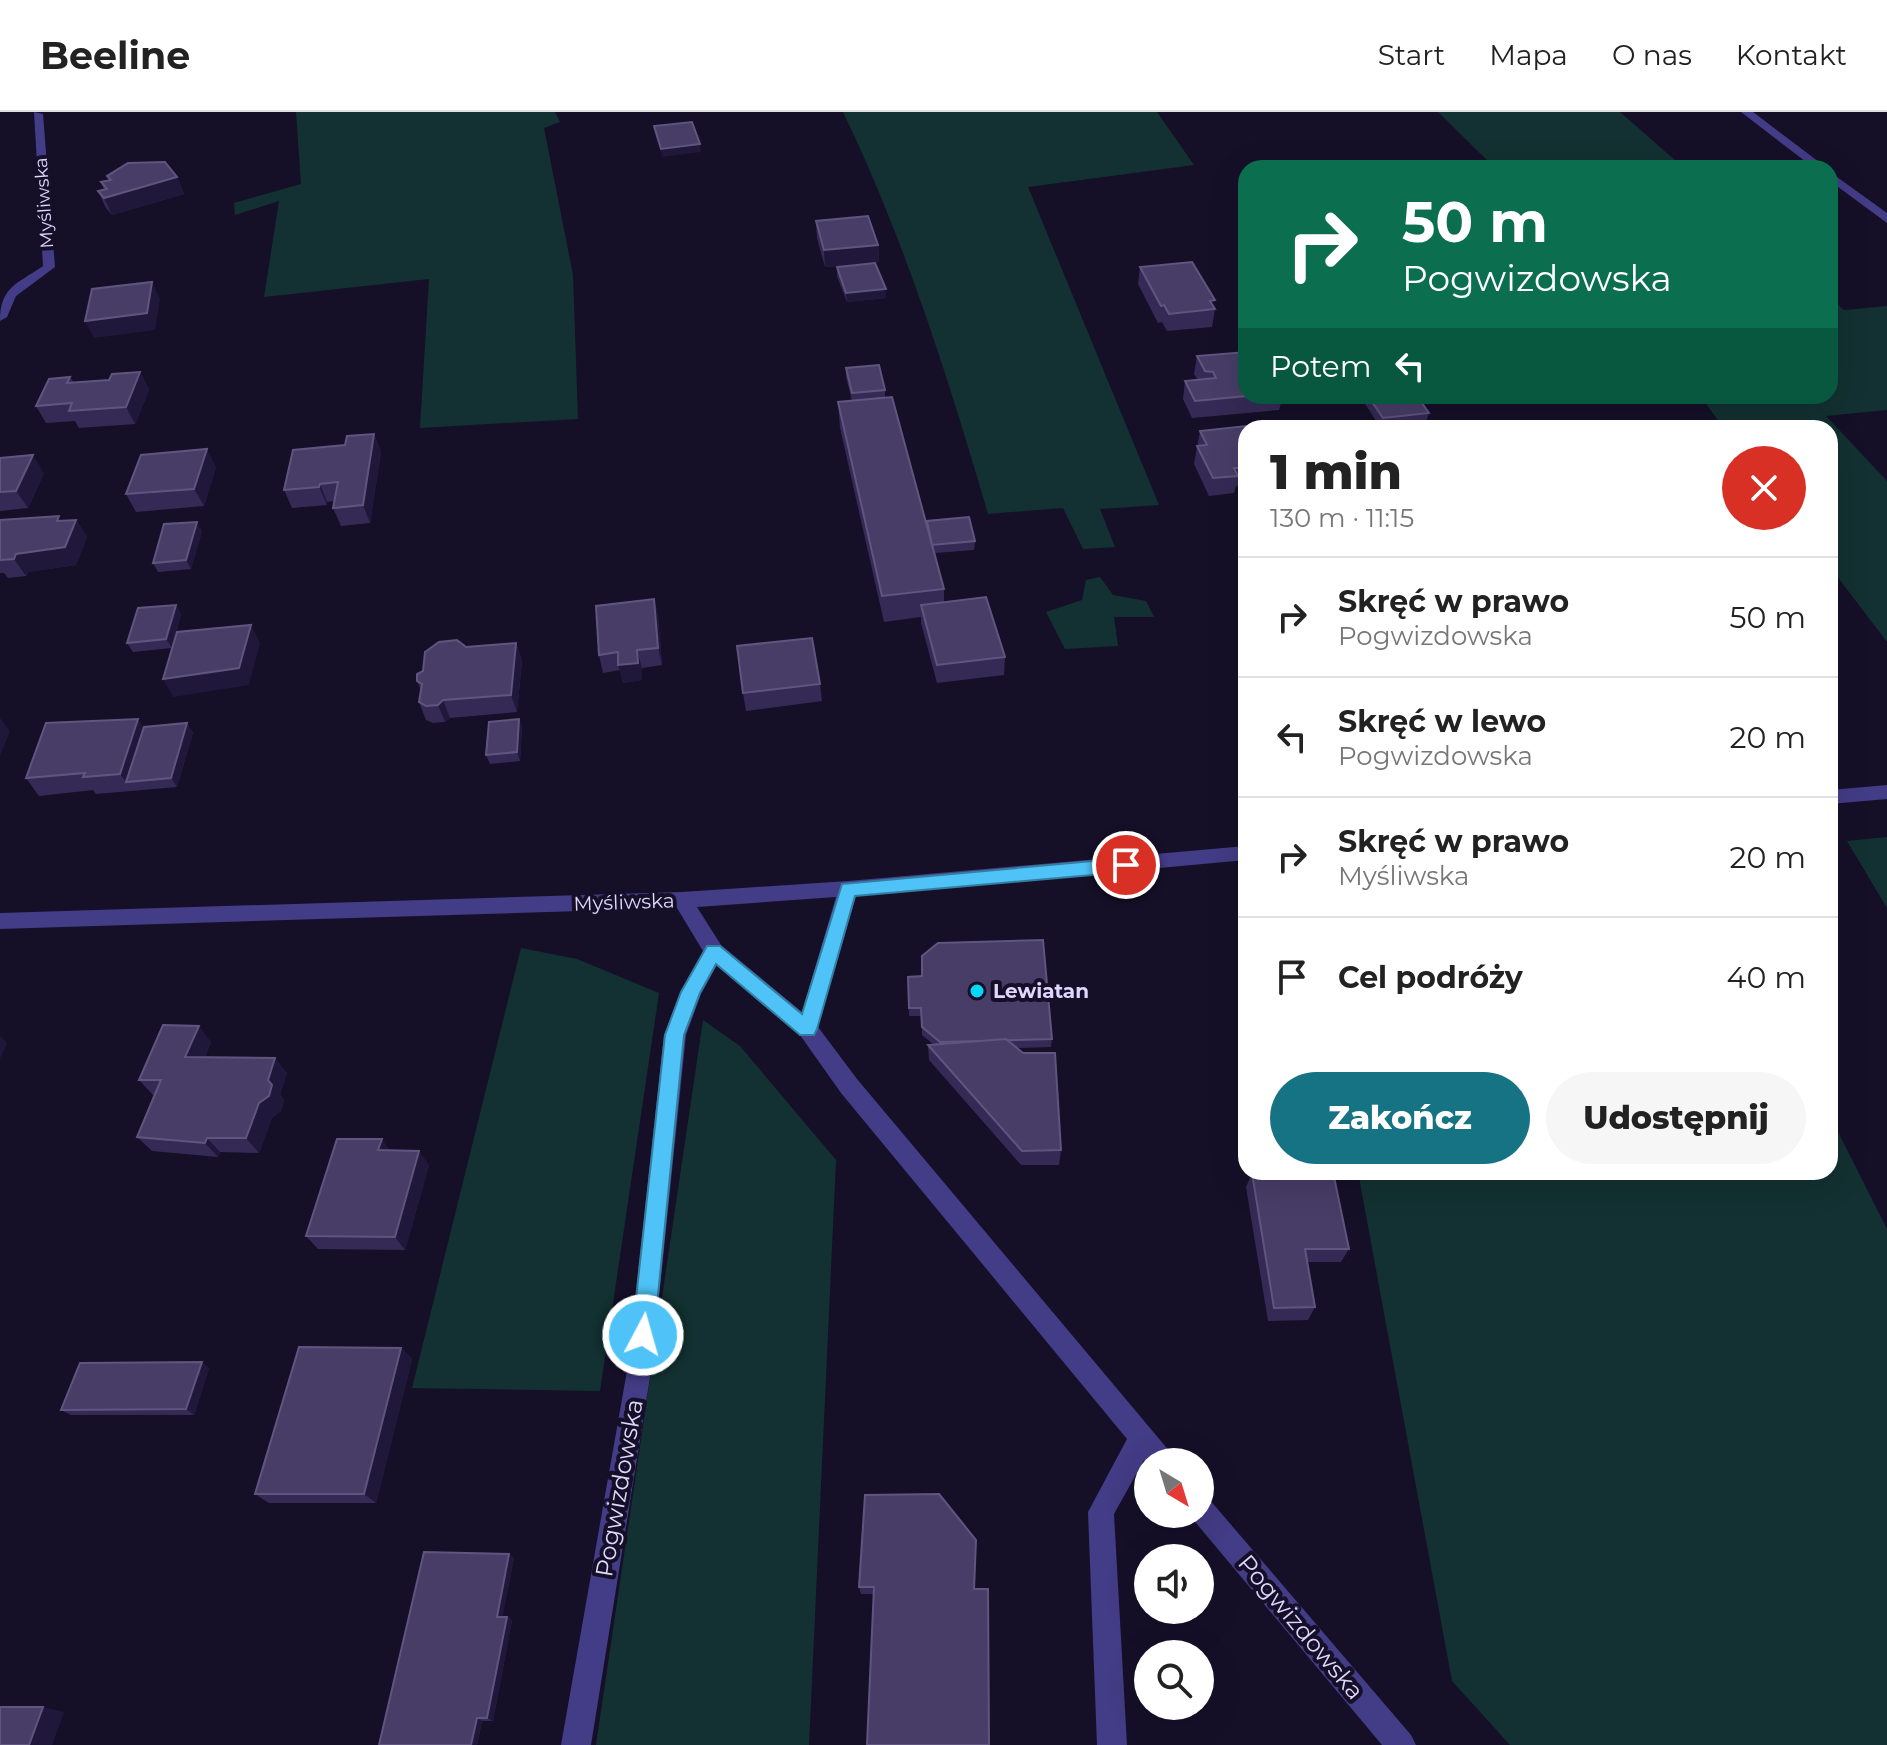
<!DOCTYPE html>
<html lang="pl">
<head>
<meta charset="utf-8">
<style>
	body { margin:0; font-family:Montserrat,sans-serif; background:#f6f6f6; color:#222; height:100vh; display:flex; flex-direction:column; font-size:30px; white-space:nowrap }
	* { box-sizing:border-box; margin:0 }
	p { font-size:26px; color:#767676 }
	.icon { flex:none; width:44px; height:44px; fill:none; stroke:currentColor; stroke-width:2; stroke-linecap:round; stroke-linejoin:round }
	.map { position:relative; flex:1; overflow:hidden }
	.side { position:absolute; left:1238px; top:308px; width:600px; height:760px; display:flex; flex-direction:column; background:#fff; border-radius:24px; box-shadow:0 8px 32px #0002 }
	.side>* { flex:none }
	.top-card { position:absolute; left:1238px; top:48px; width:600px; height:244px; border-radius:24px; box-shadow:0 8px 32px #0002; background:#0b6e4f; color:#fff; overflow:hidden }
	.needle { width:52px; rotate:142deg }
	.fabs { position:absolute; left:1134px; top:1336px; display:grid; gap:16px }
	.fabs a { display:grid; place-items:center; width:80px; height:80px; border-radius:50%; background:#fff; box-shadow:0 8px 32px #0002; font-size:40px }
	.pin { position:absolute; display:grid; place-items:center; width:68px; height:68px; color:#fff; margin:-34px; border:4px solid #fff; border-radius:50%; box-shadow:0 2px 8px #0007 }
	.me { position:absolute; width:88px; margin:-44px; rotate:6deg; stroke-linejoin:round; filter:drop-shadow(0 0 6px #0008) }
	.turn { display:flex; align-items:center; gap:28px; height:168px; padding:0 32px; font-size:36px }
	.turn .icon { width:104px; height:104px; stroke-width:2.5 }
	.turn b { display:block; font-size:56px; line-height:68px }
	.then { display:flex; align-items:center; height:76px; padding:0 32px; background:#0003; gap:16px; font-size:30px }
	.round { display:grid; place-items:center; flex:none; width:84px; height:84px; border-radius:42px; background:#f6f6f6 }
	.headline { display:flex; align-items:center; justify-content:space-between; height:136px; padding:0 32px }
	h1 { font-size:48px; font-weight:800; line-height:60px }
	.button { display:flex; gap:16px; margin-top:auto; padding:16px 32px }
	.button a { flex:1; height:92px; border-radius:48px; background:#167384; color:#fff; font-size:32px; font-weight:800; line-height:92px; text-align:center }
	.button a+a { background:#f6f6f6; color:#222 }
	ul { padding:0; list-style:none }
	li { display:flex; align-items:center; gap:24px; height:120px; padding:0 32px; border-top:2px solid #e0e0e0 }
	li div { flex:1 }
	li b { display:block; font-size:30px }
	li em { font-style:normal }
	header { display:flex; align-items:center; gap:48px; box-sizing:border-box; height:112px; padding:0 40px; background:#fff; border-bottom:2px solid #e0e0e0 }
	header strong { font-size:38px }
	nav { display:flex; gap:44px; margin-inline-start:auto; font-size:28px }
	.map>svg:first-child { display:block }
	.green { fill:#133132 }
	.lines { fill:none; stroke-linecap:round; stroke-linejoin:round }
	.minor { fill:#433c86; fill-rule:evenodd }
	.wall { fill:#352a55 }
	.shaded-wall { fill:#20183b }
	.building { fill:#473d67; stroke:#5f557f; stroke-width:2 }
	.route { fill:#4fc3f7; stroke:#337fa1; stroke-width:2 }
	.poi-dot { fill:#07d6fb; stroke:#151028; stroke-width:3 }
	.labels { text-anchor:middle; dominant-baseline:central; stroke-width:8; stroke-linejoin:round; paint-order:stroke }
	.far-street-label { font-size:18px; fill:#ded8fe; stroke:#151028 }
	.street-label { font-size:20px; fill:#ded8fe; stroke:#151028 }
	.poi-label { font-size:20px; font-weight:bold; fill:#ded8fe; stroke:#151028; text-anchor:start }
	.near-street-label { font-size:24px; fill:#ded8fe; stroke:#151028 }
</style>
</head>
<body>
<header>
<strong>Beeline</strong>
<nav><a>Start</a><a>Mapa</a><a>O nas</a><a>Kontakt</a></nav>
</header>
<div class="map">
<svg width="1887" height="1633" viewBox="0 0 1887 1633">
	<rect width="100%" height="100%" fill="#151028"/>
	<g class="green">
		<path d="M296,0H555L560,10L544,16L573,163L578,307L420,316L429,167L264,185L279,89L235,103L234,91L301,72Z"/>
		<path d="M843,0H1157L1194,53L1028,75L1159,393L1100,397L1115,435L1083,437L1063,396L988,402C949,268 904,126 843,0Z"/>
		<path d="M1438,0H1620L1684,56H1495Z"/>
		<path d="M1830,186L1844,198L1887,194V298L1826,304L1887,369V530L1830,455V316H1724L1700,284H1830Z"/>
		<path d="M1100,465L1113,483L1146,489L1154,505H1114L1118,534L1065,537L1046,500L1082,488L1086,468Z"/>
		<path d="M1887,725V796L1847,729Z"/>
		<path d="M521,836L577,847L659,881L600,1279L412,1276Z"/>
		<path d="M703,908L740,934L836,1048L809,1633H596Z"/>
		<path d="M1830,1004L1887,1117V1633H1510L1452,1569L1358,1060H1830Z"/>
	</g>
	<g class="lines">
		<g class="minor">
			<path d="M34,0L43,2L55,155L16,184L7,205L0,209C0,175 17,172 43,154Z"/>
			<path d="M1741,0H1753L1827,56H1814Z"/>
			<path d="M1830,60L1887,101V111L1830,69Z"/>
			<path d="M1887,673V687L1830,692V678Z"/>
			<path d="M1246,734V748L856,784L818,915L857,967L1171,1341L1175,1350H1148V1353L1144,1348L1114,1402L1127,1633H1097L1088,1400L1127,1327L841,981L800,923L717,853L701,882L686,923L652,1253L591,1633H561L628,1253L664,923L681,880L703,839L677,796L0,817V801L682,780L848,769ZM836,785L802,900L721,833L697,795Z"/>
			<path d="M1200,1383L1209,1387L1411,1623L1416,1633H1382L1191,1405L1189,1402H1200Z"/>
		</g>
	</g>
	<g class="wall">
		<path d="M107,64L177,65L184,82L112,103L106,96L98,79L104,78L101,70L109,68Z"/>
		<path d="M816,109L878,133L879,150L825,155L817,126Z"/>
		<path d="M837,155L886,186L847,190L837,164Z"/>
		<path d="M1140,155L1213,194L1215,197L1212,215L1167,219L1162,210L1158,211L1138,172Z"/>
		<path d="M1197,244L1246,284H1283L1279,298L1192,306L1183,287L1185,269L1198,268L1194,262Z"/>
		<path d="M846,256L885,278V286L927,412L975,429L974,438L935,441L944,477V490L1005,545L1004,563L937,571L921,511V505L884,510L840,316L838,290L852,289L846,265Z"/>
		<path d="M140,260L149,278L135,312L79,316L75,309L46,311L36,294L70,265L74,271L109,268Z"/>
		<path d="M1360,284H1417L1429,301L1426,310L1380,315Z"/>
		<path d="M1246,316V373L1236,374L1234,381L1209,384L1194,352L1200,319Z"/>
		<path d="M374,322L381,340L370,411L341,414L333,396L334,389L327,390V393L292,396L284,378L345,333Z"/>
		<path d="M0,346L44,361L28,396L0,399Z"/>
		<path d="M216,355L204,394L136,400L126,382Z"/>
		<path d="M0,408L62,409L76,408L87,425L76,453L28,460L26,464L8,466L4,461H0Z"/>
		<path d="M202,419L191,457L158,460L153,451Z"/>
		<path d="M654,487L658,504L662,553L642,556V568L623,571L620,558L603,561L599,543Z"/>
		<path d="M176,493L181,502L172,536L133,540L127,531Z"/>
		<path d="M516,531L522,549L517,600L450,606L445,610L433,611L426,608L419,590L421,578L417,569L466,535Z"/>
		<path d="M820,572L822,589L746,599L743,581Z"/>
		<path d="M519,607L522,616L520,649L490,652L486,643Z"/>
		<path d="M144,615L193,620L177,675L96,682L93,678L39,684L26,666Z"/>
		<path d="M908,865L1052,927L1051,935L1017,936L1061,1038L1059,1053H1021L929,948L928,933L933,932L922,923V904H909Z"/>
		<path d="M211,930L205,945L287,961L280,982L284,988L281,999L272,1006L259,1041L220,1040L218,1045L152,1039L137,1025L155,983H153L139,968Z"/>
		<path d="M389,1038L429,1053L405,1138L318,1137L306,1124Z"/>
		<path d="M1252,1061L1349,1137L1341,1150H1307L1315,1195L1308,1208L1268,1209L1246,1075Z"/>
		<path d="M401,1236L412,1247L376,1391H269L255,1382Z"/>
		<path d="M209,1256L194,1303H71L61,1298Z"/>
		<path d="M939,1382L874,1482H861L859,1475Z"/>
		<path d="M509,1442L514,1446L502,1505H507L512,1508L493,1609H482L477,1633H379Z"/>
	</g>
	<g class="shaded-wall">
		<path d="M700,32L701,40L662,45L661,37Z"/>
		<path d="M177,65L184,82L112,103L104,86Z"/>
		<path d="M878,133L879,150L825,155L824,138Z"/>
		<path d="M152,170L160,187L155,218L94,226L85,209Z"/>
		<path d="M886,177V186L847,190L846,181Z"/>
		<path d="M140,260L149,278L135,312L126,295Z"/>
		<path d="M374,322L381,340L370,411L363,393Z"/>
		<path d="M207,337L216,355L204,394L194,377Z"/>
		<path d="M33,343L44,361L28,396L16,379Z"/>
		<path d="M320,372L327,390V393L319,375Z"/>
		<path d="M76,408L87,425L76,453L28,460L26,464L14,447L16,442Z"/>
		<path d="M197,410L202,419L191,457L186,448Z"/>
		<path d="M654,487L658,504L662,553L658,536Z"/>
		<path d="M176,493L181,502L172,536L166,527Z"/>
		<path d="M251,513L260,531L249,573L173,585L163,567Z"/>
		<path d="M516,531L522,549L517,600L511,583Z"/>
		<path d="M637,538L642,556V568L623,571L618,553Z"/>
		<path d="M443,588L450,606L445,610L438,593Z"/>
		<path d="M0,606L10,619L0,644Z"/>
		<path d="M138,607L150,624L126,670L120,662Z"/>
		<path d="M519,607L522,616L520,649L517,640Z"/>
		<path d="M187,611L193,620L177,675L171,666Z"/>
		<path d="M199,914L211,930L198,960L185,945Z"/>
		<path d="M0,924L7,931L0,947Z"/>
		<path d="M275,946L287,961L280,982L284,988L281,999L272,1006L259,1041L246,1026Z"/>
		<path d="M207,1026L220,1040L218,1045L205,1031Z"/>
		<path d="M382,1027L392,1042L378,1038Z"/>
		<path d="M419,1039L429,1053L405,1138L395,1125Z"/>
		<path d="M401,1236L412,1247L376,1391L364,1382Z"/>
		<path d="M202,1250L209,1256L194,1303L186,1297Z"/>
		<path d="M509,1442L514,1446L502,1508L497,1505Z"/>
		<path d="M507,1505L512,1508L493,1609L487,1606Z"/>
		<path d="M43,1595L64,1600L52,1633H29Z"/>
		<path d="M477,1606L482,1609L477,1633H471Z"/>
	</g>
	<g class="building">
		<path d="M692,10L700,32L661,37L654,14Z"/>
		<path d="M165,50L177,65L104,86L98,79L107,77L101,70L111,68L107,64L128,51Z"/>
		<path d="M868,104L878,133L824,138L816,109Z"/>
		<path d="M1192,150L1215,188L1210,189L1215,197L1169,202L1164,193L1161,194L1140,155Z"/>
		<path d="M875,151L886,177L846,181L837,155Z"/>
		<path d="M152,170L147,201L85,209L92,177Z"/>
		<path d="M1246,240V284L1195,289L1185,269L1216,266L1213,260L1205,259L1197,244Z"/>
		<path d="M879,253L885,278L852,281L846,256Z"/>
		<path d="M140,260L126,295L69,299L72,291L36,294L49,267L70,265L67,271L109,268L112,262Z"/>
		<path d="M1368,284H1417L1429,301L1383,306Z"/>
		<path d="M892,285L944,477L882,484L838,290Z"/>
		<path d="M1246,314V356H1234L1238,364L1213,366L1197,334L1207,333L1200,319Z"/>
		<path d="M374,322L363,393L333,396L338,370L320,372L319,375L284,378L293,338L345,333L347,324Z"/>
		<path d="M207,337L194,377L126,382L141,343Z"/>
		<path d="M33,343L16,379L0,380V346Z"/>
		<path d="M59,404L57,409L76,408L65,435L16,442L14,447L0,448V408Z"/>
		<path d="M969,405L975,429L932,433L927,409Z"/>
		<path d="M197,410L186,448L153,451L164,412Z"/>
		<path d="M986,485L1005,545L937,553L921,493Z"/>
		<path d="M654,487L658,536L637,538L638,551L618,553V540L599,543L596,494Z"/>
		<path d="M176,493L166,527L127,531L138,496Z"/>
		<path d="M251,513L239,556L163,567L177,520Z"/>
		<path d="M812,526L820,572L743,581L737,534Z"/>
		<path d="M457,528L466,535L516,531L511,583L443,588L438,593L426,594L419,590L422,572L417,569V562L423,559L425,540L439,530Z"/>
		<path d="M138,607L120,662L83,665L85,661L26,666L46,611Z"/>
		<path d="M519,607L517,640L486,643L489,610Z"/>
		<path d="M187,611L171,666L126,670L144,615Z"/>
		<path d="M1043,828L1052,927L940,930L922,915L921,896H909L908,865L922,864V844L938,831Z"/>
		<path d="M163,913L199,914L185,945L275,946L268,968L272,973L269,984L259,991L246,1026H207L205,1031L137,1025L161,968H139Z"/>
		<path d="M1006,927L1023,941H1055L1061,1038L1022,1039L928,933Z"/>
		<path d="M337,1027H382L378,1038L419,1039L395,1125L306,1124Z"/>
		<path d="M1333,1060L1349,1137H1305L1315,1195L1274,1196L1252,1061Z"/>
		<path d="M299,1235L401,1236L364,1382H255Z"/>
		<path d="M202,1250L186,1297L61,1298L80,1251Z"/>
		<path d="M939,1382L976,1428L974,1477H988L989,1633H867L874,1475H859L865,1383Z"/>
		<path d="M424,1440L509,1442L497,1505H507L487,1606H477L471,1633H379Z"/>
		<path d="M0,1595H43L29,1633H0Z"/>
	</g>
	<path class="route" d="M1126,746L1135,753L1126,760L855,784L817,917L814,923H800L716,852L700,881L684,923L654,1223L651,1231L643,1234L635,1231L632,1223L665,923L681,880L707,834H720L802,902L842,772Z"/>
	<circle class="poi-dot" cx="977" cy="879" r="8"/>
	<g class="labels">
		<g class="far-street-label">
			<text transform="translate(44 91) rotate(-94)">Myśliwska</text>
		</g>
		<g class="street-label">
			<text transform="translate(624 790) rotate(-2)">Myśliwska</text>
		</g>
		<g class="poi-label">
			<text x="993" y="879">Lewiatan</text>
		</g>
		<g class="near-street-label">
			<text transform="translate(619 1376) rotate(-80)">Pogwizdowska</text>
			<text transform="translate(1301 1515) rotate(50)">Pogwizdowska</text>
		</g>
	</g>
</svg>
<div class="fabs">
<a><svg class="needle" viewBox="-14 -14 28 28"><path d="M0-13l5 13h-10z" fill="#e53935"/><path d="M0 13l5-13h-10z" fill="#767676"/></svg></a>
<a><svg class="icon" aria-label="sound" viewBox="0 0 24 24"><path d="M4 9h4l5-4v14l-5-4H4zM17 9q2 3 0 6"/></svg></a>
<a><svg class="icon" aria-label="search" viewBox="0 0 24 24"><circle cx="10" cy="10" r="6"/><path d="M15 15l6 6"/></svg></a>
</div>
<div class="pin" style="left:1126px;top:753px;background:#d93025"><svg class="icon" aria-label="arrive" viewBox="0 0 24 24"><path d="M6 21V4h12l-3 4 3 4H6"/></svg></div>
<svg class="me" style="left:643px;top:1223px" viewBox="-20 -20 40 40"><circle r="17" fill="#4fc3f7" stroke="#fff" stroke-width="3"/><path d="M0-11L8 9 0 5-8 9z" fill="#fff"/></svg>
<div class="top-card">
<div class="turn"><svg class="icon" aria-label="right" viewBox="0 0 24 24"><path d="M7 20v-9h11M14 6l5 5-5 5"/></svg><div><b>50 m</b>Pogwizdowska</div></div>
<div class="then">Potem<svg class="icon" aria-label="left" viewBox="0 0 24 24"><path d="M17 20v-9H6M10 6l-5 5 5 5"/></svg></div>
</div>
<section class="side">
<div class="headline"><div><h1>1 min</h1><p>130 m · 11:15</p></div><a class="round" style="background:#d93025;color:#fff"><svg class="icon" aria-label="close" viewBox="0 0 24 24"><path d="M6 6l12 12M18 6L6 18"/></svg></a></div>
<ul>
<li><svg class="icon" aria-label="right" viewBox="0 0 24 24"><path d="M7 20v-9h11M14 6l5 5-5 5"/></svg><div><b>Skręć w prawo</b><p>Pogwizdowska</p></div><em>50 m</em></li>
<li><svg class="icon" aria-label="left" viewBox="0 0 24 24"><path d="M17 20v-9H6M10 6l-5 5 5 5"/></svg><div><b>Skręć w lewo</b><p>Pogwizdowska</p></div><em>20 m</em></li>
<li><svg class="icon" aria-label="right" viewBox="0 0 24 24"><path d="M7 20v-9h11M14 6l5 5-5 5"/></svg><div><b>Skręć w prawo</b><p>Myśliwska</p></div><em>20 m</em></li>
<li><svg class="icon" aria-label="arrive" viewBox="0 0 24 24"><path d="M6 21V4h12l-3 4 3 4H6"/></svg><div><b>Cel podróży</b></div><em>40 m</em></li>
</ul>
<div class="button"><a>Zakończ</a><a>Udostępnij</a></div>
</section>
</div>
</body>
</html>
